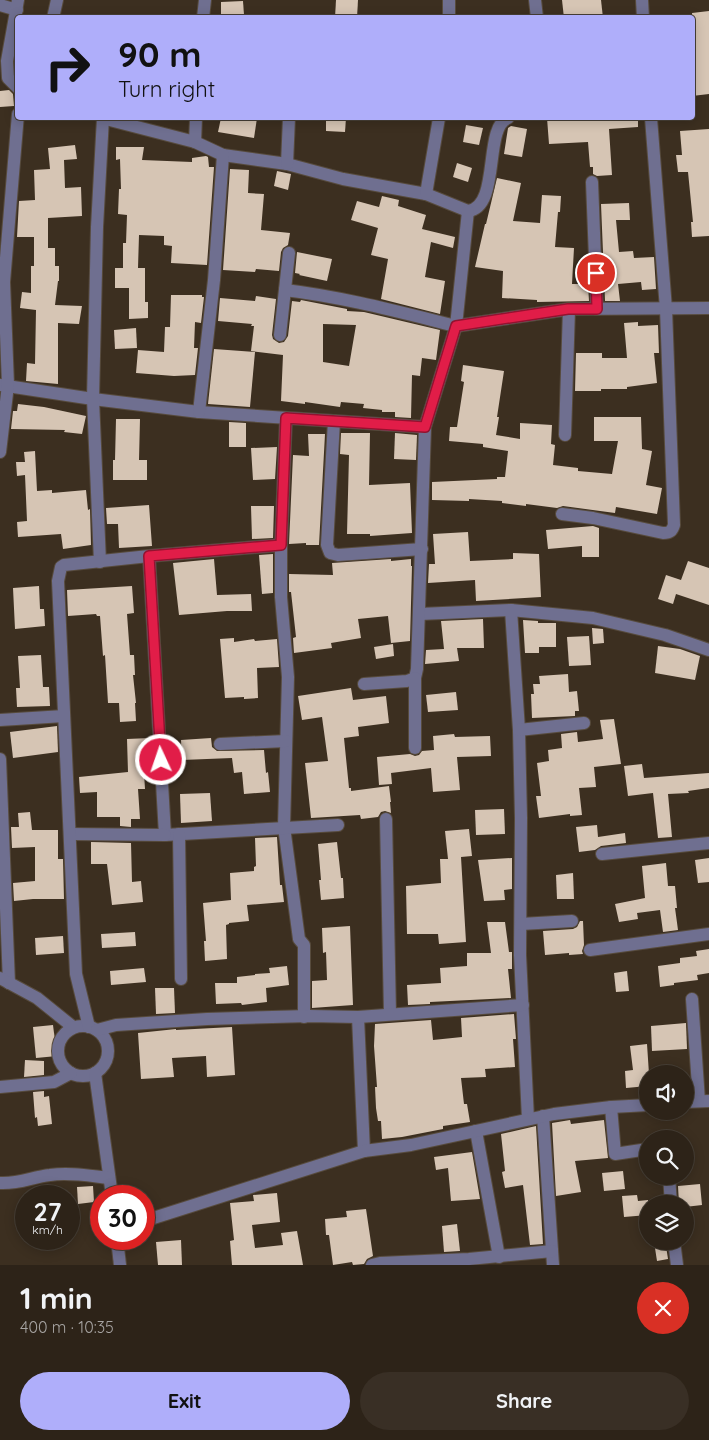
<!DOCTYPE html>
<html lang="en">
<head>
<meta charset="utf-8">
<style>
	body { margin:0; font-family:Quicksand,sans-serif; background:#392f25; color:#f1f3f6; height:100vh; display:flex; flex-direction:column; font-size:19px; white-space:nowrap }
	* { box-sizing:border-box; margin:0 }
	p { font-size:16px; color:#a7a4a2 }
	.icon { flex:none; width:28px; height:28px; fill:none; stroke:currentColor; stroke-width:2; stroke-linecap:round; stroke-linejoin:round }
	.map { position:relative; height:1265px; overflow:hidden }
	.side { display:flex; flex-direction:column; background:#2d2318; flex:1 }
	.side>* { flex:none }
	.guide { position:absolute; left:15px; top:15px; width:680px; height:105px; border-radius:5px; box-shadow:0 2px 12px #0003,0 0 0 1px #484037; background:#afaefa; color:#111; overflow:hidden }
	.buttons { position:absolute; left:639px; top:1065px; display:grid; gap:10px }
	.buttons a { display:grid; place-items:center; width:55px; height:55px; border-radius:50%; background:#2d2318; box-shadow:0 2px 12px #0003,0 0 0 1px #484037; font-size:25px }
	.speed { position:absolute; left:15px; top:1185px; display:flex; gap:10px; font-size:25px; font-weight:700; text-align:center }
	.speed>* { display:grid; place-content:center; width:65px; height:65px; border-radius:50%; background:#2d2318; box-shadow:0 2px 12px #0003,0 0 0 1px #484037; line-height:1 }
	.speed small { font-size:12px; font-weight:400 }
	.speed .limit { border:8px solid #d22; background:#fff; color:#111 }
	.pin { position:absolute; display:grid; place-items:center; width:42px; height:42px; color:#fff; margin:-21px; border:2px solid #fff; border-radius:50%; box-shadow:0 1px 5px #0007 }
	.me { position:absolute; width:55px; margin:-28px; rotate:357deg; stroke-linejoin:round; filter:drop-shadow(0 0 4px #0008) }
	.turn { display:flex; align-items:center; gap:18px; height:105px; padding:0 20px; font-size:22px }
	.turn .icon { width:65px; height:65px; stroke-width:2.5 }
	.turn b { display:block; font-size:35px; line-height:42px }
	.round { display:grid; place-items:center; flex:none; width:52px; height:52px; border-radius:26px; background:#392f25 }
	.overview { display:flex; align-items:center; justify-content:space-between; height:85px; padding:0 20px }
	h1 { font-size:30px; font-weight:700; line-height:38px }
	.button { display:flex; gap:10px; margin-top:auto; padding:10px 20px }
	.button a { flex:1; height:58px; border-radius:30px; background:#afaefa; color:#111; font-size:20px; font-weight:700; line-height:58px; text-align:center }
	.button a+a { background:#392f25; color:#f1f3f6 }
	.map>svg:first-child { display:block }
	.building { fill:#d6c5b4; fill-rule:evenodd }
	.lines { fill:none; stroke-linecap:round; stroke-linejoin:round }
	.minor-casing { stroke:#574b3d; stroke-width:14 }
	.minor { stroke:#6f6f90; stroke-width:12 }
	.route-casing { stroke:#92132f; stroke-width:12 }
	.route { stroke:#e11d48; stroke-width:9 }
</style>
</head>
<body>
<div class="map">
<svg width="709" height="1265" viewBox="0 0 709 1265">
	<rect width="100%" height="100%" fill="#3c2f20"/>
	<g class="building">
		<path d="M336,0H358L357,18H335Z"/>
		<path d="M562,0H601L603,18H564Z"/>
		<path d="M243,1L244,15L221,16V2Z"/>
		<path d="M709,11V94L692,96V13Z"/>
		<path d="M9,90L13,94L14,106L0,107V91Z"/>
		<path d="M221,118H257L254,138L218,132Z"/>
		<path d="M326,118H346L345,132L326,131Z"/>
		<path d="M547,118H565V119L585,118H638V127L609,129L612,175L597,176L593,174V167H590L588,142L549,144Z"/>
		<path d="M466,125L483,128L479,145L463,142Z"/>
		<path d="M511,126L527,129L522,157L504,154L508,128Z"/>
		<path d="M709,129V236L692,237L691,222H693L688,172H678L676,155H682L680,131Z"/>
		<path d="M75,145L77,159L64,160L65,188L81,187L82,216L48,218V248H55V266H59V281H58L55,305L82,306L79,324L58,323V384L26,381L27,363L35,364L36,310L20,308L22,292L31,293V266H34V237H17L19,201L35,200L34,170L50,169L48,148Z"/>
		<path d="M116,147H144L142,160L192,162V158L206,156L208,157L209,167H214L207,265L171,263L172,246L164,245V236L139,235L138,268H145V302H148V318L129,319V288H115V268H123V243H126L127,215L118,214L119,189H121L120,159L116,160Z"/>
		<path d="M457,163L472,168L468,182L453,177Z"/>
		<path d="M230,169L249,170L248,193L264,194L261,230L290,233L288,245L283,248L281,252L279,271L256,269L255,272L223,270Z"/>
		<path d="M277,171L291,174L288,190L274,186Z"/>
		<path d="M497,178L521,183L513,221L540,223L542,195L561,196L560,212H558L555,247L574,248L572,284H588L589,301L537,302V300L502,298L503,271L475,267L485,224H486Z"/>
		<path d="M382,196L399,200L398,206L426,215L422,229L455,237L453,248L431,242L425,277L445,281L440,314L381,299L388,259L371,255L378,228L351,220L357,201L379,207Z"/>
		<path d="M629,203L630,220H616L619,252L633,251L634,258L654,257L656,289L642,290L641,282L618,284L620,301H605L601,204Z"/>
		<path d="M297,252L332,259L327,281L299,275L300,274L295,273Z"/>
		<path d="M171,295H202V297H204L201,323L195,322L194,348H198L195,375L174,376L136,373L138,350L164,352L165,327H170Z"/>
		<path d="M256,296L276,299L272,335L273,339L279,343L284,342L288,336L292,301L300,302L301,300L347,309V311L364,312L440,330L436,360L422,358L420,376L412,375L411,418L395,417V412H382V410L363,408L364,404L341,402L340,407L305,402V404L281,401L283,355L251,351L254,326H251L252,324L218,321L220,298L255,301ZM323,324L356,325L349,366L323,362Z"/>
		<path d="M638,322V326L658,325L659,353H654L657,383L627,387V389H601V391H575L576,353H602V358H627L624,323Z"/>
		<path d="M136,328L137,348L115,349L114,330Z"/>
		<path d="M214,349L255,352L250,407L208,404Z"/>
		<path d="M463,365L504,371L497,417H499L496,435L520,439V423L552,425L551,444L555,445L553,465L578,468V471L612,474L618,441H594V417H641L642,449L652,451L646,485L662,488L657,514L616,507L615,513L563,506L557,508L526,504V506L502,503V501L469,499V501L432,500V482L497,479V477H505L508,451L483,447V444L449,441L450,427H457L464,382L461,381Z"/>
		<path d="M18,404L44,407L86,416L82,434L64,432L65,430L11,429L13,411H17Z"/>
		<path d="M116,419H140L139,460H147V480H113V460H115Z"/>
		<path d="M229,422L246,423V447H229Z"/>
		<path d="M341,433H370L369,485L410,483L412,533L370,536V534H347L349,455L340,454Z"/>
		<path d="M395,433L417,435L416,460L394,459Z"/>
		<path d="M308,434H325L319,545H306V543L289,544L293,455L309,456Z"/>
		<path d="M277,447L275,479L253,480L251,448Z"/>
		<path d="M35,451L37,491L52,490V493L86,490L88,510L90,509L91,545L63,549L61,534L18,537L17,522L27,521L25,475L17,476L16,462H25L24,452Z"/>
		<path d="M149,505L152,546L119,548L118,524H107L106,508Z"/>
		<path d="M251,506H274L273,538L252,539Z"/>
		<path d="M593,526L599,528V557H582V546L548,549L546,530Z"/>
		<path d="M468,532L470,561L513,559V553L539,554L541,597L476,601L475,580L428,583L429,564H435L433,534Z"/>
		<path d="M273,554V593L262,594L259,555Z"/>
		<path d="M214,559L217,595L251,594L252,611H227L179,615L173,563Z"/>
		<path d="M391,559V561L411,559V566H412L410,641L391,643L388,616L358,619L361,638L331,643L332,648L294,653L293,638L296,637L291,592H289V574L333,575L332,563Z"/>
		<path d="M688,561L709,568V605L676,594L673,604L658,599L666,575L681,580Z"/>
		<path d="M39,586L40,609H44L45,626L15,629L13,588Z"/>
		<path d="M132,586L134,613L127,614L130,655H134L135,675H133L136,703H135L136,721L120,722L119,703H108L105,655L103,656L100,616H97L96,614L68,616L67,590Z"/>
		<path d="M483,619L484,648H457L459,661L425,664L426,650L444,649L441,621Z"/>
		<path d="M523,620L538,621V623H556V647H539V653H525Z"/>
		<path d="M592,628L603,629L604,643L593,644Z"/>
		<path d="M589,636L591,665L569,666L567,637Z"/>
		<path d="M234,638V642L254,639L255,641L277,639L279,667L257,668L258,698L244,699V697L225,698L220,639Z"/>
		<path d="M393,644L394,656L376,659L374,647Z"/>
		<path d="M658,646L680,649L700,656L695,680L655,673Z"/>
		<path d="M41,655L43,687H49L50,706L17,707L16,688H20L18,656Z"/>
		<path d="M568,674L569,692L577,691L579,711H575V716L532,718L531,694H534L533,684H540L539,676Z"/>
		<path d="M351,688L353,700L386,696L389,723L358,727L359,736L344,738L349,788H351V791L389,786L391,802H390L391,813L385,811L381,812L378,817L361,819L360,815L311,818L305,763L328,761L322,717L302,720L298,696Z"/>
		<path d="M456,692L458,710L428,712L426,695Z"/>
		<path d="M614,719L621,764L594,767L596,787L579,788L582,815L570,816V814L539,818L536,796H541L537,763L549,761L548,750L562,748L561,734L577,732L578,742L603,739L600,720Z"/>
		<path d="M57,726L58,752L13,758L10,732Z"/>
		<path d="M454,734L455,737L490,736L491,756L457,757L460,790L433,792L431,768L391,773L392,784L379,785L377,757L410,754L415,756L419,755L422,751L434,750L433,736Z"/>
		<path d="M150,738V757H143L145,789H138L140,819H131V827L120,826V817H97V792L80,793L79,777L128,772L127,739Z"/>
		<path d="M211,738L212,747L217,751L264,750L266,773L268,772L270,792L244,794L242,772L234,773L232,758L182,760L181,740Z"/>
		<path d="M642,764L644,778L709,773V788L688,791L689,793L668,794L672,837L658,838L653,793L628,796L624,766Z"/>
		<path d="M210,793L212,821L181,823L180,794Z"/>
		<path d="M504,809L505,834L476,835L475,810Z"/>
		<path d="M30,812L32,830H58V859H63L64,899H33L14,901L13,883L35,881V847L12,848L11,827H19L18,813Z"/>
		<path d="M597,825L598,837L625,833L626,843L601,846L595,850L579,852L576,827Z"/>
		<path d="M469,829L472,856L461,857L466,942L439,944L438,934H407L406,886L441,883L440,859H448L445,831Z"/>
		<path d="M277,837L280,885H282L284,902L247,905L249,921L229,923V924L226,925L227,959L205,961L204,941H206L203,903L231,900L230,873L254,871V867L256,866L255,838Z"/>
		<path d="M91,842L131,843L132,882L141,881L143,902L112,905L107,864H91Z"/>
		<path d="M337,842L341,878H343L344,898L321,900L319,880H321L318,844Z"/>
		<path d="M512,858V889L504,890L505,900L484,901L478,860Z"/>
		<path d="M709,858V882L698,883L695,860Z"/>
		<path d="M666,863L668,886H675L677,908H675L678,930L663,932L660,910L637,913L638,919L619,922L615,904L645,898L642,866Z"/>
		<path d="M573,873L574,899H557L556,875Z"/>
		<path d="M580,921H583L584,945L582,951L583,954L569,955V953L545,955L543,931L573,929L577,927Z"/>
		<path d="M487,922H505L509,952H512V969H508L511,998L430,1002V1004L408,1005L407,985L441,983L440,968L467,966V953H491Z"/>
		<path d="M350,926L353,1005L312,1008V981L327,980L326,952L323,953L322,928Z"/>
		<path d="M135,932L136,946L102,948L101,934Z"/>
		<path d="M63,936L64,953L36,955L35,938Z"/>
		<path d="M709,949V973L697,975L698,980L674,983V985L660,987L658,966L680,963V958L697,956L696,951Z"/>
		<path d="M287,966L289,985L266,988L267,1002L242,1005L241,1003L216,1004L215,983H237V977L255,975V974L270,973L269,968Z"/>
		<path d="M144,968L146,982L111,985L110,971Z"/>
		<path d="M627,971L629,991L616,992L614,973Z"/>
		<path d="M155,988H174L175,1013L156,1014Z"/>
		<path d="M514,1014L516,1039H513L515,1067L485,1069L486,1077L461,1078L464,1104H467L470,1122L443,1126V1129L402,1137L382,1139L381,1121H378L376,1108L375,1087H377L374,1046L375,1024L431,1020L433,1040L462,1037L461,1018Z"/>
		<path d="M686,1023L687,1049L652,1051L651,1026Z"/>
		<path d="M53,1025L57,1056L36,1058L33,1027Z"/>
		<path d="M232,1027L235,1075L207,1077L206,1056L172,1058L174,1077L141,1079L138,1033L176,1029V1030Z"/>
		<path d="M647,1044L649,1074H648V1086L626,1088L625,1071L633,1070L630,1046Z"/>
		<path d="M25,1060L44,1061V1075L24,1077Z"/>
		<path d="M44,1091V1097L49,1096L52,1124L38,1126L37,1117L35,1118L33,1092Z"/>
		<path d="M570,1120L571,1124L604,1120L608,1158L575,1161L581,1192L556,1196L552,1123Z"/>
		<path d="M536,1126L543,1244L530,1245L523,1185L505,1188L502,1172L505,1171L501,1134Z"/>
		<path d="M472,1152L480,1199L451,1201L448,1168L436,1170L434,1157Z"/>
		<path d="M623,1171L625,1189L604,1191L602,1173Z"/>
		<path d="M700,1184L702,1205L685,1207V1204H679L678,1186Z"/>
		<path d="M93,1186L94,1202L78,1204L77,1187Z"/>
		<path d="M277,1193L280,1222L252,1225L255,1248L283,1245L281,1233L297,1231L303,1265H232L230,1241L234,1240L230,1203L254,1201L253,1195Z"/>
		<path d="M637,1195L638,1201L648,1200V1215L624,1217L622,1196Z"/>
		<path d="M366,1209L373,1256L367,1259L364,1264L353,1265L352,1262L333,1265L329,1235H326L325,1219L347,1217L346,1211Z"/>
		<path d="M457,1224L460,1251L444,1252L442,1226Z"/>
		<path d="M181,1240L182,1265H158L156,1242Z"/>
		<path d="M666,1246L668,1259L657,1261L655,1248Z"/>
	</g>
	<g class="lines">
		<g class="minor-casing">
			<g id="minor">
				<path d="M449,0V18"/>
				<path d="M535,0L537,18"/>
				<path d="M642,0L643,18"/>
				<path d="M0,5L17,10"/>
				<path d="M53,18L57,0"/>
				<path d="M203,18L205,0"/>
				<path d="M18,88L8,78L7,61L18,0"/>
				<path d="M102,118L195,142L223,155L287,164L343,179L426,194L468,211C501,207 483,127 508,118"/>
				<path d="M195,142L196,118"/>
				<path d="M287,164L289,118"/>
				<path d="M592,182L597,309"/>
				<path d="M426,194L439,118"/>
				<path d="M285,290C343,297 399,312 456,326L468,211"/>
				<path d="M280,335L289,253"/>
				<path d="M0,385L93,399L199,412L425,427L456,326L569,309L709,308"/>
				<path d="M199,412L214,280L223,155"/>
				<path d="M286,418L281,545V597L288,677L284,827L299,939L304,945V1017"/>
				<path d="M334,421L327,545L330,553L338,555L422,549"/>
				<path d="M565,435L569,309"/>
				<path d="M0,452L8,385L4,282L18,114"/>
				<path d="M562,514L593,518L663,533C670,533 672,531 674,525L666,309L651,118"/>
				<path d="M149,556L165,835L338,825"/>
				<path d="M100,562L93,399L97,227L103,118"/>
				<path d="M511,610L519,730L521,818L520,955L528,1119"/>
				<path d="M420,614L511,610L593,618L665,635L709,650"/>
				<path d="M364,684L407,681L415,678L417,669L425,427"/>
				<path d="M0,720L64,716"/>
				<path d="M519,730L584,723"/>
				<path d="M220,744L286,741"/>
				<path d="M415,748V678"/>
				<path d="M0,759L9,983"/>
				<path d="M386,819L390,1014"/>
				<path d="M70,834L165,835"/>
				<path d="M179,834L181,979"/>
				<path d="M602,854L709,843"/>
				<path d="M521,924L572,921"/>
				<path d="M590,950L709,934"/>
				<path d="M0,978L37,998L73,1027"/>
				<path d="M692,999L699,1101"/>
				<path d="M358,1017L364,1151"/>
				<circle cx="83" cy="1051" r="25"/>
				<path d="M89,1027L76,974L58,581L61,567L64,565L149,556L281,545"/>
				<path d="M97,1030L116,1025L207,1019L309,1016L358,1017L523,1005"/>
				<path d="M95,1073L112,1196"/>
				<path d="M0,1087L54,1082L71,1073"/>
				<path d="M685,1102L709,1101"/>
				<path d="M611,1107L615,1154L648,1149"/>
				<path d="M543,1116L553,1265"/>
				<path d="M476,1131L499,1257"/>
				<path d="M669,1176L671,1204"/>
				<path d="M0,1183C20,1184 32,1177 50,1175C70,1172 90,1176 109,1178"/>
				<path d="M144,1221L364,1151L411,1145L554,1114L611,1107L648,1105"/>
				<path d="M117,1239L120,1265"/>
				<path d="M674,1241L677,1265"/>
				<path d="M372,1265L380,1263L469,1259L552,1251"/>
			</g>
		</g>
		<use href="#minor" class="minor"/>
	</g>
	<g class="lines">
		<g class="route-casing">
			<path id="route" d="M161,760L149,556L281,545L286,418L425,427L456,326L568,309H597L596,273"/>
		</g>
		<use href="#route" class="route"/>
	</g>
</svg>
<div class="buttons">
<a><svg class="icon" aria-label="sound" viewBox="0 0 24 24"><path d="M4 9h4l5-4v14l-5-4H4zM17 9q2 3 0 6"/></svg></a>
<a><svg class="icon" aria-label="search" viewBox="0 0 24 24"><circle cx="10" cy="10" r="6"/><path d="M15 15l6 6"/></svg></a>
<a><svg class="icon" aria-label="layers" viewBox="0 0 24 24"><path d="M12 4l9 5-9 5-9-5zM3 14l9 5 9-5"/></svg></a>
</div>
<div class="speed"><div>27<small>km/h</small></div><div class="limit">30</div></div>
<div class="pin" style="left:596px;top:273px;background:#d93025"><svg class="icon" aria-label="arrive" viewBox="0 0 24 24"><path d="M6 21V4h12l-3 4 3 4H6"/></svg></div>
<svg class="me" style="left:161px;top:760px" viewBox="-20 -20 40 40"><circle r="17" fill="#e11d48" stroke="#fff" stroke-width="3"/><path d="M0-11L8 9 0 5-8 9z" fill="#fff"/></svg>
<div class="guide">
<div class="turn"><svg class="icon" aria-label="right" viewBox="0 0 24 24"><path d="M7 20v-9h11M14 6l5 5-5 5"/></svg><div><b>90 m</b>Turn right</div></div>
</div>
</div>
<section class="side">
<div class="overview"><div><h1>1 min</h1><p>400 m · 10:35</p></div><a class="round" style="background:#d93025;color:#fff"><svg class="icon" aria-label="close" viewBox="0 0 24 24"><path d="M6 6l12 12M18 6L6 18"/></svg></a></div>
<div class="button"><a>Exit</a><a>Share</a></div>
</section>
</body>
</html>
